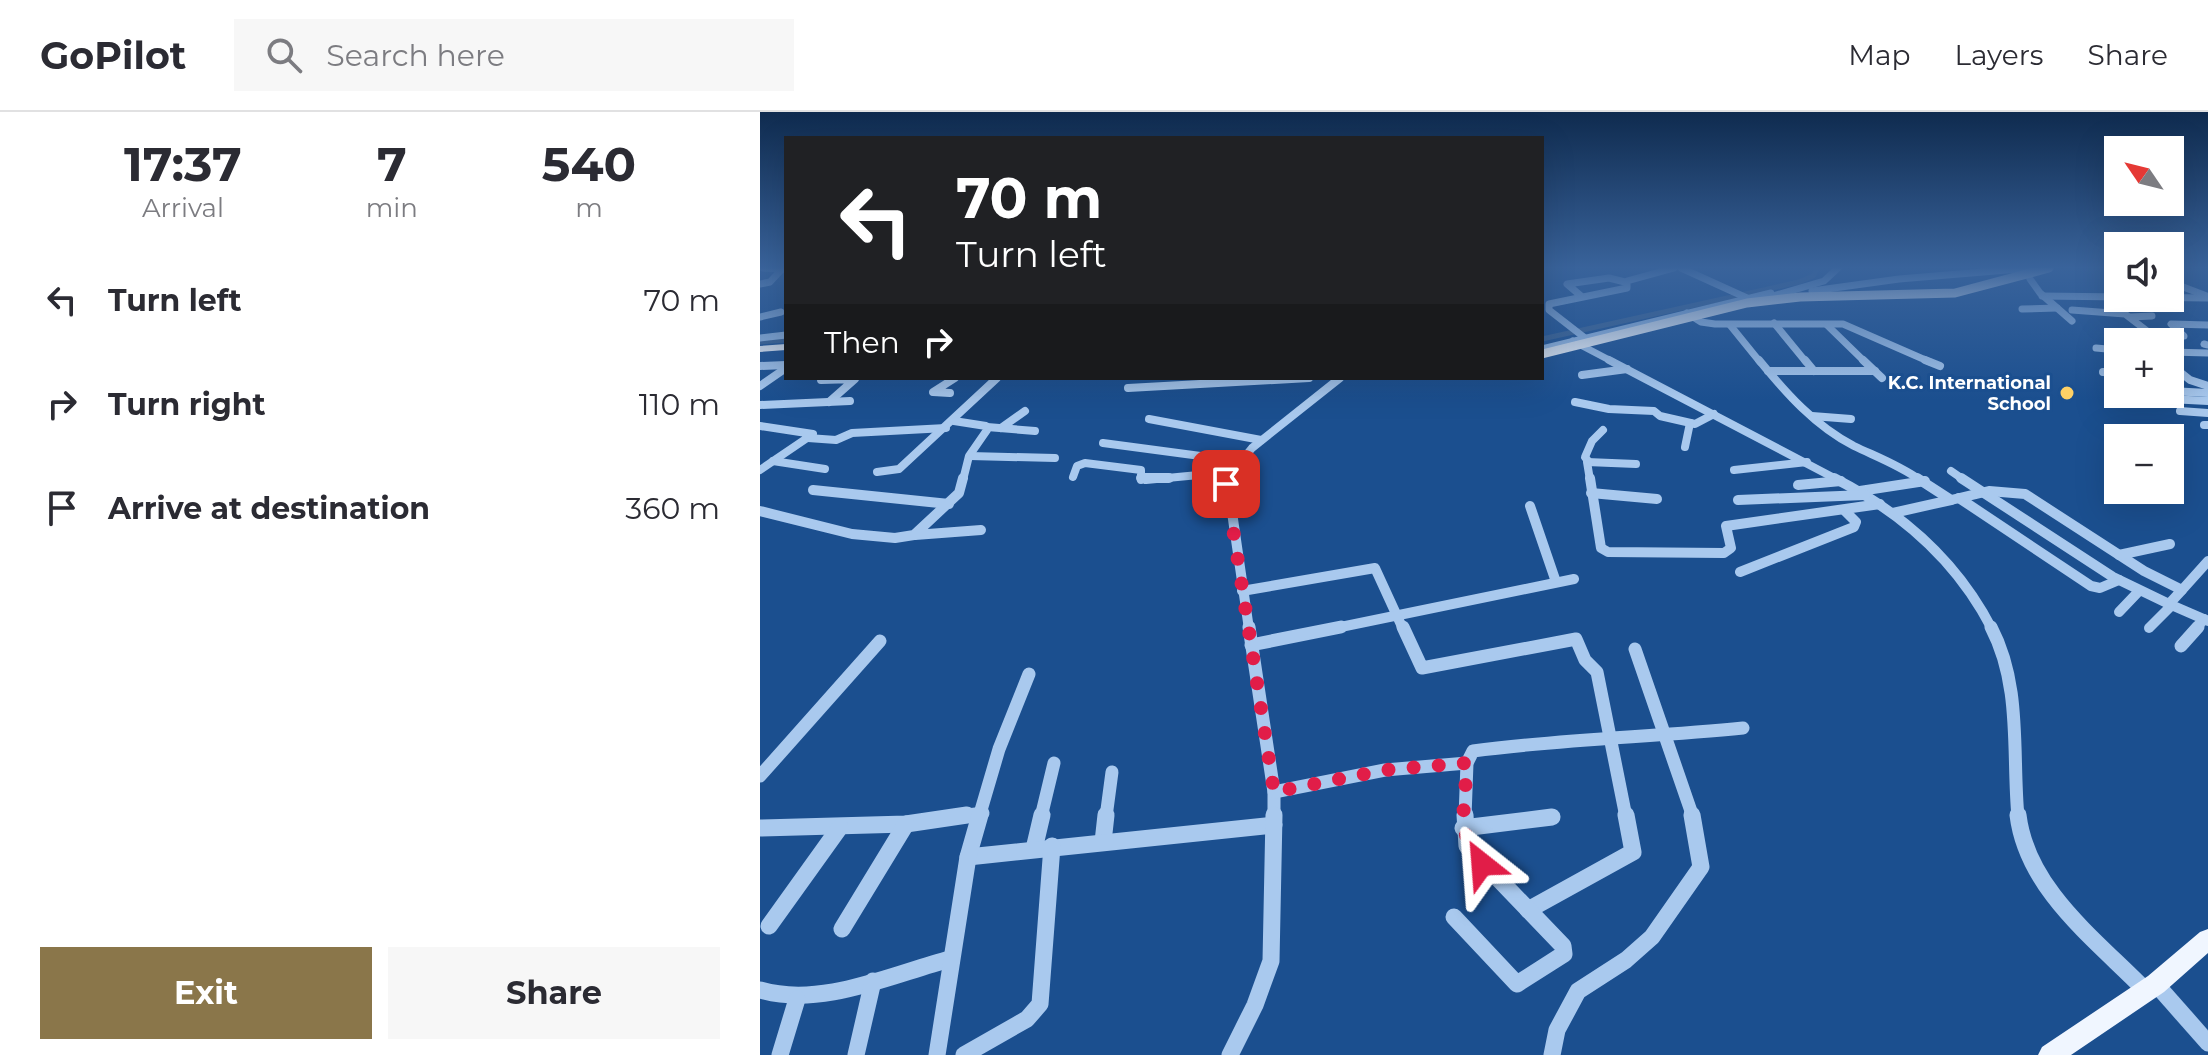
<!DOCTYPE html>
<html lang="en">
<head>
<meta charset="utf-8">
<style>
	body { margin:0; font-family:Montserrat,sans-serif; background:#f7f7f7; color:#2b2b33; height:100vh; display:flex; flex-direction:column; font-size:30px; white-space:nowrap }
	* { box-sizing:border-box; margin:0 }
	p { font-size:26px; color:#7c7c81 }
	.icon { flex:none; width:44px; height:44px; fill:none; stroke:currentColor; stroke-width:2; stroke-linecap:round; stroke-linejoin:round }
	.map { position:relative; flex:1; overflow:hidden }
	.details { display:flex; flex-direction:column; background:#fff; width:760px }
	.details>* { flex:none }
	.guide { position:absolute; left:24px; top:24px; width:760px; height:244px; border-radius:0px; box-shadow:0 8px 32px #0002; background:#202124; color:#fff; overflow:hidden }
	.needle { width:52px; rotate:305deg }
	.controls { position:absolute; left:1344px; top:24px; display:grid; gap:16px }
	.controls a { display:grid; place-items:center; width:80px; height:80px; border-radius:0px; background:#fff; box-shadow:0 8px 32px #0002; font-size:40px }
	.pin { position:absolute; display:grid; place-items:center; width:68px; height:68px; color:#fff; margin:-34px; border-radius:16px; box-shadow:0 4px 12px #0006 }
	.me { position:absolute; width:88px; margin:-44px; rotate:332deg; stroke-linejoin:round; filter:drop-shadow(0 0 6px #0008) }
	.turn { display:flex; align-items:center; gap:28px; height:168px; padding:0 40px; font-size:36px }
	.turn .icon { width:104px; height:104px; stroke-width:2.5 }
	.turn b { display:block; font-size:56px; line-height:68px }
	.then { display:flex; align-items:center; height:76px; padding:0 40px; background:#0003; gap:16px; font-size:30px }
	.eta { display:flex; justify-content:space-evenly; align-items:center; height:136px; text-align:center }
	.eta b { font-size:48px; font-weight:700; line-height:56px }
	.primary-button { display:flex; gap:16px; margin-top:auto; padding:16px 40px }
	.primary-button a { flex:1; height:92px; border-radius:0px; background:#8a764a; color:#fff; font-size:32px; font-weight:700; line-height:92px; text-align:center }
	.primary-button a+a { background:#f7f7f7; color:#2b2b33 }
	ul { padding:0; list-style:none }
	li { display:flex; align-items:center; gap:24px; height:104px; padding:0 40px }
	li div { flex:1 }
	li b { display:block; font-size:30px }
	li em { font-style:normal }
	header { display:flex; align-items:center; gap:48px; box-sizing:border-box; height:112px; padding:0 40px; background:#fff; border-bottom:2px solid #e1e1e2 }
	header strong { font-size:38px }
	nav { display:flex; gap:44px; margin-inline-start:auto; font-size:28px }
	.search { width:560px; height:72px; background:#f7f7f7; display:flex; align-items:center; gap:20px; box-sizing:border-box; padding:0 28px; border-radius:0px; color:#7c7c81; font-size:30px }
	main { display:flex; flex:1; min-height:0 }
	.map>svg:first-child { display:block }
	.lines { fill:none; stroke-linecap:round; stroke-linejoin:round }
	.canal { stroke:#3c6290; stroke-width:5 }
	.minor-far4 { stroke:#a9c9ee; stroke-width:7 }
	.minor-far3 { stroke:#a9c9ee; stroke-width:8 }
	.minor-far2 { stroke:#a9c9ee; stroke-width:10 }
	.minor-far1 { stroke:#a9c9ee; stroke-width:13 }
	.minor { stroke:#a9c9ee; stroke-width:17 }
	.major { fill:#f0f6ff; fill-rule:evenodd }
	.highway { fill:#fff; fill-rule:evenodd }
	.highway-bridge { stroke:#fff; stroke-width:9 }
	.route { stroke:#e11d48; stroke-width:14; stroke-dasharray:0 25.2 }
	.poi-dot { fill:#ffd166; stroke:#1b4f8f; stroke-width:3 }
	.labels { text-anchor:middle; dominant-baseline:central; stroke-width:6; stroke-linejoin:round; paint-order:stroke }
	.far-poi-label { font-size:18px; font-weight:bold; fill:#fff; stroke:#1b4f8f; text-anchor:end }
</style>
</head>
<body>
<header>
<strong>GoPilot</strong>
<div class="search"><svg class="icon" aria-label="search" viewBox="0 0 24 24"><circle cx="10" cy="10" r="6"/><path d="M15 15l6 6"/></svg>Search here</div>
<nav><a>Map</a><a>Layers</a><a>Share</a></nav>
</header>
<main>
<section class="details">
<div class="eta">
<div><b>17:37</b><p>Arrival</p></div>
<div><b>7</b><p>min</p></div>
<div><b>540</b><p>m</p></div>
</div>
<ul>
<li><svg class="icon" aria-label="left" viewBox="0 0 24 24"><path d="M17 20v-9H6M10 6l-5 5 5 5"/></svg><div><b>Turn left</b></div><em>70 m</em></li>
<li><svg class="icon" aria-label="right" viewBox="0 0 24 24"><path d="M7 20v-9h11M14 6l5 5-5 5"/></svg><div><b>Turn right</b></div><em>110 m</em></li>
<li><svg class="icon" aria-label="arrive" viewBox="0 0 24 24"><path d="M6 21V4h12l-3 4 3 4H6"/></svg><div><b>Arrive at destination</b></div><em>360 m</em></li>
</ul>
<div class="primary-button"><a>Exit</a><a>Share</a></div>
</section>
<div class="map">
<svg width="1448" height="943" viewBox="0 0 1448 943">
	<rect width="100%" height="100%" fill="#1b4f8f"/>
	<g class="lines">
		<g class="canal">
			<path d="M782,227L1039,170L1053,164L1058,156"/>
			<path d="M0,230L26,228"/>
		</g>
		<g class="minor-far4">
			<path d="M3,156L24,157"/>
			<path d="M921,156L987,186"/>
			<path d="M1270,167L1280,181L1312,209"/>
			<path d="M1410,170L1447,184"/>
			<path d="M0,172L10,170L22,157"/>
			<path d="M1052,179L1139,167L1271,156"/>
			<path d="M821,184L807,172L849,166L865,170"/>
			<path d="M1282,184L1448,186"/>
			<path d="M1003,187L1064,169L1078,156"/>
			<path d="M1262,197L1297,196"/>
			<path d="M1312,198L1365,202L1391,222"/>
			<path d="M927,201L941,210L955,212H1083L1170,250"/>
			<path d="M0,205L21,200"/>
			<path d="M1370,205L1392,204"/>
			<path d="M1014,211L1046,250"/>
			<path d="M970,213L1000,250"/>
			<path d="M1067,213L1105,250"/>
			<path d="M1367,221L1424,224L1411,212L1448,213"/>
			<path d="M0,226L26,223"/>
			<path d="M825,226L789,198V192L867,176V169L914,156"/>
			<path d="M813,229L853,250"/>
			<path d="M1444,232L1448,233"/>
			<path d="M1336,236L1358,238"/>
			<path d="M782,237L1011,181"/>
			<path d="M1410,240L1448,241"/>
		</g>
		<g class="minor-far3">
			<path d="M849,248L1078,368"/>
			<path d="M999,248C1026,281 1055,314 1094,334C1117,345 1139,353 1160,368"/>
			<path d="M1045,248L1054,259"/>
			<path d="M1103,248L1122,266"/>
			<path d="M1165,248L1180,254"/>
			<path d="M1410,252L1430,268L1448,274"/>
			<path d="M0,254L26,253"/>
			<path d="M1008,259H1115"/>
			<path d="M1343,260L1358,261"/>
			<path d="M822,263L867,257"/>
			<path d="M61,268L95,267L69,290"/>
			<path d="M0,274L26,256"/>
			<path d="M368,276L549,266"/>
			<path d="M1354,276H1358"/>
			<path d="M1410,279L1448,281"/>
			<path d="M190,281L173,280L195,266"/>
			<path d="M1389,286L1448,289"/>
			<path d="M815,290L849,297L894,299L900,304L935,312L954,302"/>
			<path d="M0,293L90,289"/>
			<path d="M1420,299L1448,301"/>
			<path d="M1052,304L1091,307"/>
			<path d="M389,307L501,328"/>
			<path d="M194,309L226,314L227,318L209,344L203,368"/>
			<path d="M1444,313H1448"/>
			<path d="M0,314L53,322L0,358"/>
			<path d="M227,315L275,319"/>
			<path d="M241,316L265,299"/>
			<path d="M48,326L76,328L92,321L186,316"/>
			<path d="M343,331L478,349"/>
			<path d="M925,335L930,311"/>
			<path d="M210,344L295,346"/>
			<path d="M13,349L65,357"/>
			<path d="M828,349L825,345L832,329L843,318"/>
			<path d="M974,358L1047,350"/>
			<path d="M1191,359L1204,368"/>
			<path d="M117,360L139,357L237,266"/>
			<path d="M313,365L317,354L325,351L381,358V368"/>
			<path d="M386,368L470,360"/>
			<path d="M466,368L492,336L580,266"/>
			<path d="M830,368L827,350L876,352"/>
		</g>
		<g class="minor-far2">
			<path d="M381,366H409"/>
			<path d="M467,366L489,517"/>
			<path d="M830,366L841,436L848,440L964,441L971,436L966,414L1120,392"/>
			<path d="M1074,366C1141,400 1197,449 1232,517"/>
			<path d="M1157,366L1191,388L1229,379L1265,382L1384,459L1422,478L1409,492L1448,509"/>
			<path d="M1201,366L1353,465L1409,492"/>
			<path d="M1038,373L1081,369"/>
			<path d="M53,378L189,392"/>
			<path d="M1100,379L1165,369"/>
			<path d="M831,381L897,387"/>
			<path d="M1199,386L1331,474L1340,476L1359,468"/>
			<path d="M978,388L1105,383"/>
			<path d="M770,394L796,470"/>
			<path d="M0,399L92,422L135,426L154,423L199,381L203,366"/>
			<path d="M1133,401L1191,388"/>
			<path d="M155,423L221,418"/>
			<path d="M1359,443L1410,432"/>
			<path d="M980,460L1094,415L1096,410L1085,399"/>
			<path d="M1422,478L1448,449"/>
			<path d="M482,479L615,456L643,517"/>
			<path d="M1359,500L1379,479"/>
			<path d="M1389,516L1411,494"/>
			<path d="M571,517L814,467"/>
			<path d="M1436,517L1444,507"/>
		</g>
		<g class="minor-far1">
			<path d="M489,515L514,680V705"/>
			<path d="M643,515L662,556L816,527L825,548L837,560L866,705"/>
			<path d="M1231,515C1262,574 1252,641 1258,705"/>
			<path d="M491,533L581,515"/>
			<path d="M1421,534L1438,515"/>
			<path d="M875,537L933,705"/>
			<path d="M0,664L120,529"/>
			<path d="M514,680L625,658L707,651"/>
			<path d="M193,705L223,701"/>
			<path d="M219,705L239,637L269,562"/>
			<path d="M281,705L294,651"/>
			<path d="M346,705L352,660"/>
			<path d="M705,705L707,651L713,639C803,627 893,625 983,616"/>
		</g>
		<g class="minor">
			<path d="M1258,703C1267,777 1335,827 1384,877"/>
			<path d="M0,716L146,712L207,703"/>
			<path d="M703,716L792,705"/>
			<path d="M343,730L346,703"/>
			<path d="M274,737L282,703"/>
			<path d="M208,745L514,713"/>
			<path d="M768,798L873,740L866,703"/>
			<path d="M694,805L757,872L804,842L803,834L707,734L705,703"/>
			<path d="M9,814L80,715"/>
			<path d="M82,817L146,712"/>
			<path d="M1396,872L1448,931"/>
			<path d="M0,878C61,896 130,863 190,847"/>
			<path d="M20,943L37,887"/>
			<path d="M96,943L113,869"/>
			<path d="M177,943L208,745L220,703"/>
			<path d="M204,943L267,907L280,892L292,734"/>
			<path d="M470,943L495,893L511,849L514,703"/>
			<path d="M792,943L797,918L818,879L866,848L892,825L941,755L932,703"/>
		</g>
		<path class="major" d="M1448,817V841L1404,880L1311,943H1278L1282,935L1388,864L1440,820Z"/>
		<path class="highway" d="M26,232V238L0,240V234Z"/>
		<path class="highway-bridge" d="M782,242L987,191L1040,185L1195,181L1289,156"/>
	</g>
	<linearGradient id="sky" x2="0" y2="1"><stop stop-color="#0f2b4f"/><stop offset="0.54" stop-color="#39639b"/><stop offset="1" stop-color="#39639b" stop-opacity="0"/></linearGradient>
	<rect width="1448" height="288" fill="url(#sky)"/>
	<g class="lines">
		<path class="route" d="M466,372L514,680L625,658L707,651C706,688 694,722 722,752"/>
	</g>
	<circle class="poi-dot" cx="1307" cy="281" r="8"/>
	<g class="labels">
		<g class="far-poi-label">
			<text x="1291" y="271">K.C. International<tspan x="1291" dy="21">School</tspan></text>
		</g>
	</g>
</svg>
<div class="controls">
<a><svg class="needle" viewBox="-14 -14 28 28"><path d="M0-13l5 13h-10z" fill="#e53935"/><path d="M0 13l5-13h-10z" fill="#7c7c81"/></svg></a>
<a><svg class="icon" aria-label="sound" viewBox="0 0 24 24"><path d="M4 9h4l5-4v14l-5-4H4zM17 9q2 3 0 6"/></svg></a>
<a>+</a>
<a>−</a>
</div>
<div class="pin" style="left:466px;top:372px;background:#d93025"><svg class="icon" aria-label="arrive" viewBox="0 0 24 24"><path d="M6 21V4h12l-3 4 3 4H6"/></svg></div>
<svg class="me" style="left:722px;top:752px" viewBox="-20 -20 40 40"><path d="M0-17L14 15 0 8-14 15z" fill="#e11d48" stroke="#fff" stroke-width="4"/></svg>
<div class="guide">
<div class="turn"><svg class="icon" aria-label="left" viewBox="0 0 24 24"><path d="M17 20v-9H6M10 6l-5 5 5 5"/></svg><div><b>70 m</b>Turn left</div></div>
<div class="then">Then<svg class="icon" aria-label="right" viewBox="0 0 24 24"><path d="M7 20v-9h11M14 6l5 5-5 5"/></svg></div>
</div>
</div>
</main>
</body>
</html>
